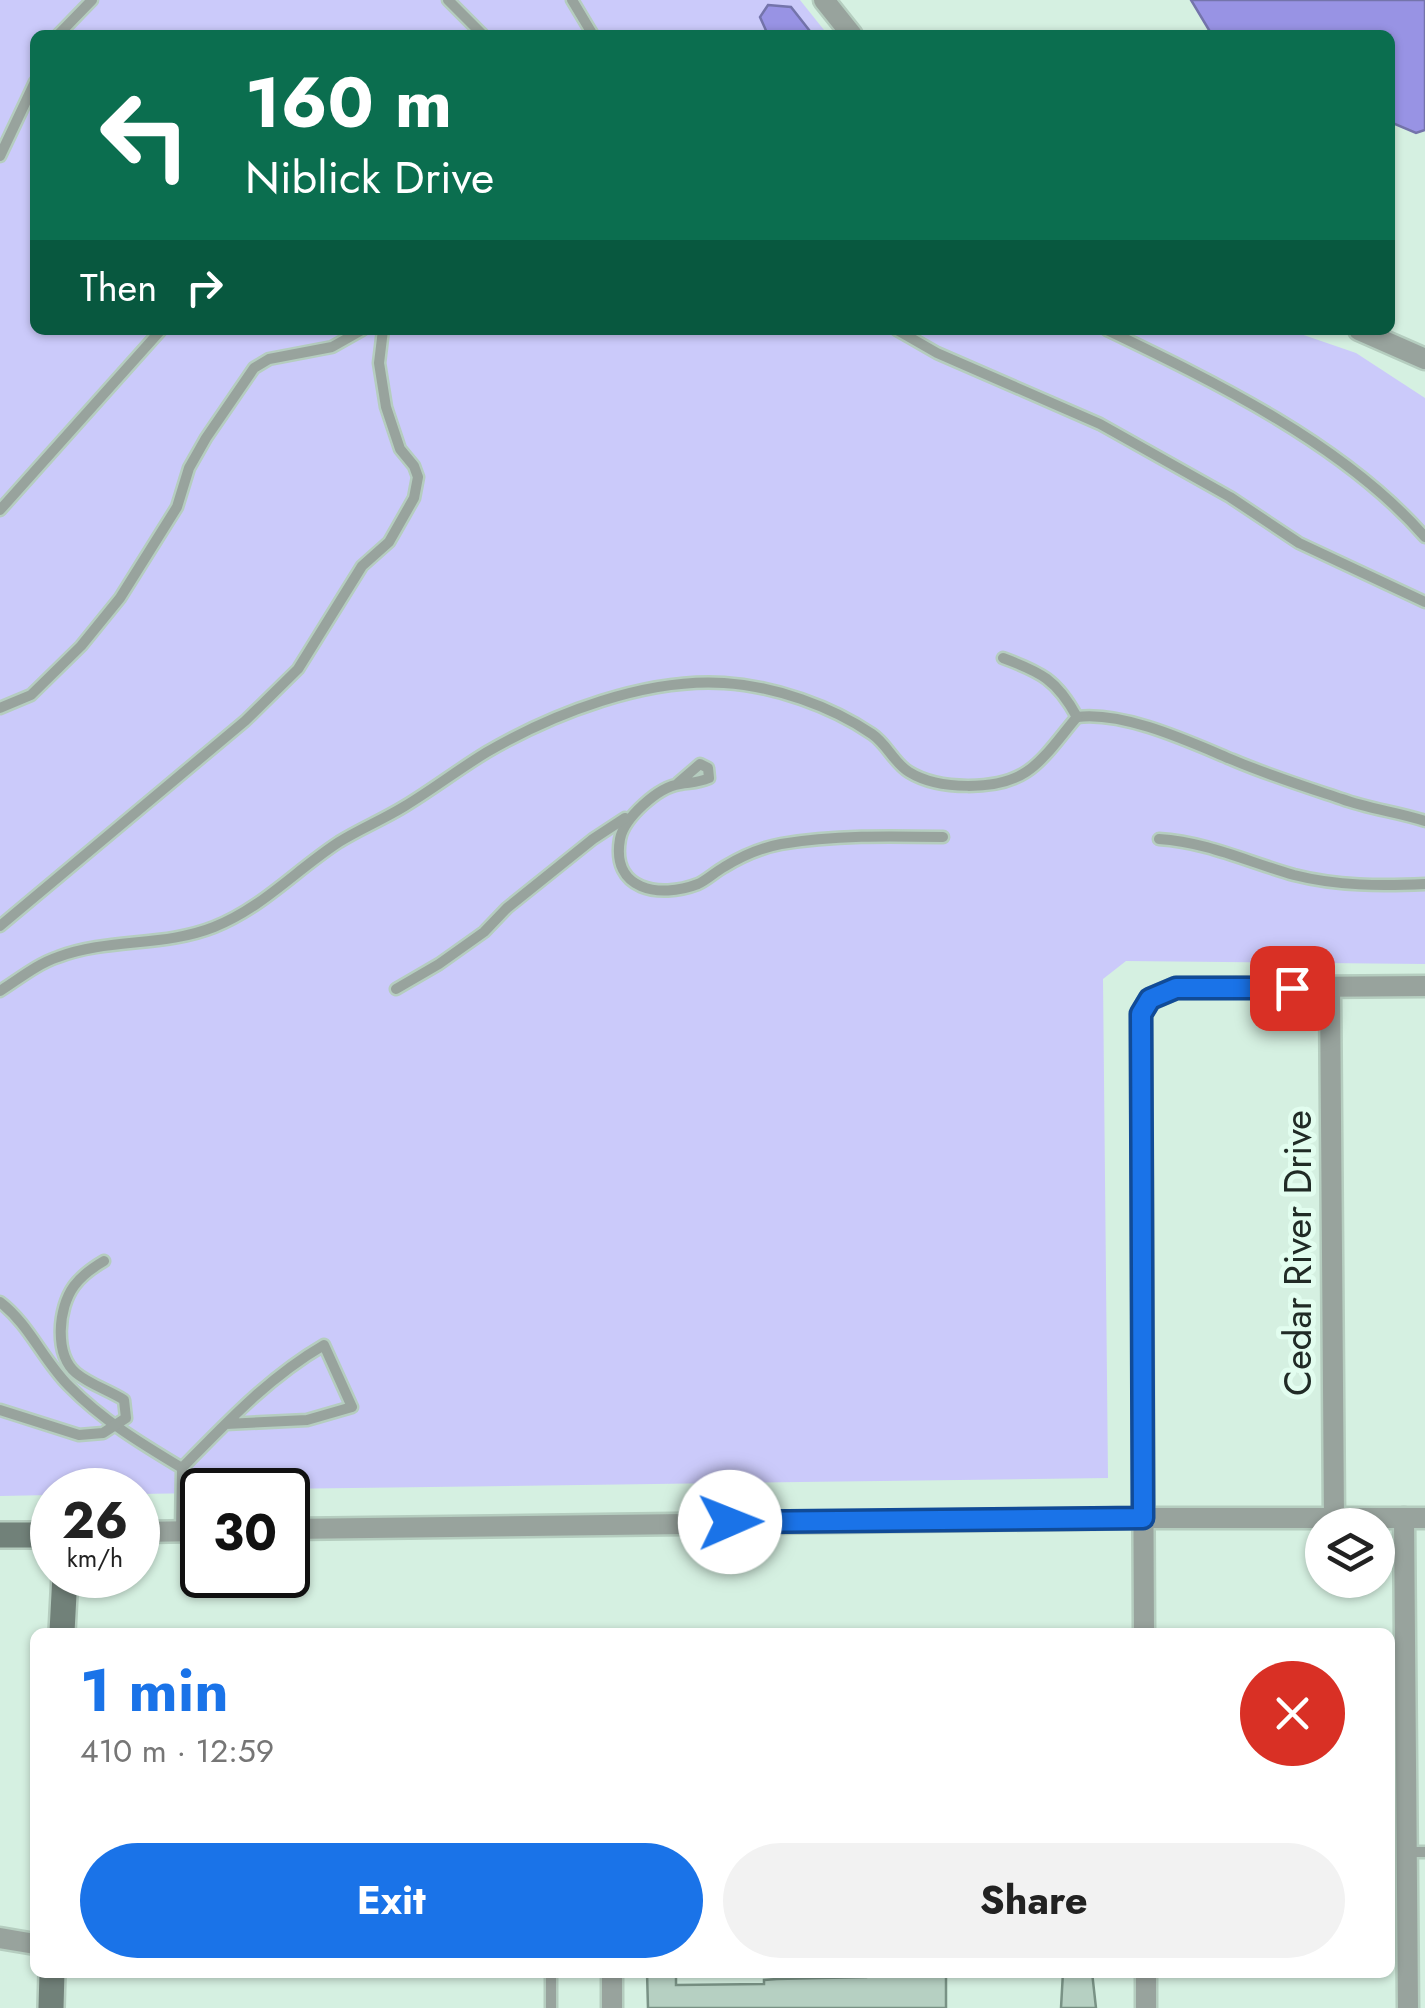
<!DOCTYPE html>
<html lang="en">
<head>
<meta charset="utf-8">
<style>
	body { margin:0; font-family:Jost,sans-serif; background:#f2f2f2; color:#222; height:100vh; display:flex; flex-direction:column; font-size:38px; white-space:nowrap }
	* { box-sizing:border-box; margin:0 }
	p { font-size:32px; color:#767676 }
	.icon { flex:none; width:55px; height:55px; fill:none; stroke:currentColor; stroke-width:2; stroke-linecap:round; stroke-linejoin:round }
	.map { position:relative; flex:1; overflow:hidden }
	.sheet { position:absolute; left:30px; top:1628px; width:1365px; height:350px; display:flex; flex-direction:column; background:#fff; border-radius:15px; box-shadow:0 2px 8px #0004 }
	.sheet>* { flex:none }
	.hud { position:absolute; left:30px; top:30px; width:1365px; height:305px; border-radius:15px; box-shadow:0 2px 8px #0004; background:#0b6e4f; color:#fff; overflow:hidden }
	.fabs { position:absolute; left:1305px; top:1508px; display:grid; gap:20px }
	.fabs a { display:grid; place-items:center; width:90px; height:90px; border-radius:50%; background:#fff; box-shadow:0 2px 8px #0004; font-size:50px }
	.speed { position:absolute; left:30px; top:1468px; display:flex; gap:20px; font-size:50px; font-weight:700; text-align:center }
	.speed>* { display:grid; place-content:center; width:130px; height:130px; border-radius:50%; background:#fff; box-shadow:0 2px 8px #0004; line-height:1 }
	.speed small { font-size:25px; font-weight:400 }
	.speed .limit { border:5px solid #111; border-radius:15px; background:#fff; color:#111 }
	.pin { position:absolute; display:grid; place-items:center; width:85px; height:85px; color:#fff; margin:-42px; border-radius:20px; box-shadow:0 5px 15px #0006 }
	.me { position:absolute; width:110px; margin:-55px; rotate:89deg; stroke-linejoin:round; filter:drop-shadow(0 0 8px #0008) }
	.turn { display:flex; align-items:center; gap:35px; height:210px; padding:0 50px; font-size:45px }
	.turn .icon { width:130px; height:130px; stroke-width:2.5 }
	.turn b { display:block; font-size:70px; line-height:85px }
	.then { display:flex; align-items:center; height:95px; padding:0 50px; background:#0003; gap:20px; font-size:38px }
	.round { display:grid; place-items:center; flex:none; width:105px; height:105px; border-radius:52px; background:#f2f2f2 }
	.head { display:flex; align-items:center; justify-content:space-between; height:170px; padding:0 50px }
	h1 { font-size:60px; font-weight:700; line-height:75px; color:#1a73e8 }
	.action { display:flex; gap:20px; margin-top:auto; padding:20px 50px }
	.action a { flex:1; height:115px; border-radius:60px; background:#1a73e8; color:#fff; font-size:40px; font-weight:700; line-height:115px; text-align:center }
	.action a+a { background:#f2f2f2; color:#222 }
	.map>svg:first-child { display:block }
	.green { fill:#cbcafa }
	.water { fill:#9893e4; stroke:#7474ab; stroke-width:2.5 }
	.building { fill:#b6d0c2; stroke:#799285; stroke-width:2.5 }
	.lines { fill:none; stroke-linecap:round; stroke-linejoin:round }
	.lane-casing { stroke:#b5cdbf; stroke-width:15 }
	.street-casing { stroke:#b5cdbf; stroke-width:25 }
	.secondary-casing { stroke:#b5cdbf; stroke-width:30 }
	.lane { stroke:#98a39d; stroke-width:10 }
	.street { stroke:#98a39d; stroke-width:20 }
	.secondary { stroke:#718179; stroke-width:25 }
	.route-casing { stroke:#114b97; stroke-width:25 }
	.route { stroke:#1a73e8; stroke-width:18 }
	.labels { text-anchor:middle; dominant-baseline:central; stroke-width:10; stroke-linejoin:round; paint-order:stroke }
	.street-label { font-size:38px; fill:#212b26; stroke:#e2fdef }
</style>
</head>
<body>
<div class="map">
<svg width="1425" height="2008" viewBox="0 0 1425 2008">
	<rect width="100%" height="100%" fill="#d5f0e1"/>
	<path class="green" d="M0,0H800L828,35H35V330H1289L1356,353L1425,398V964L1126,961L1103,979L1108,1478L202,1490V1493L138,1494V1490H52V1495L0,1496Z"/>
	<g class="water">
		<path d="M1191,0H1425V130L1416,133L1390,122V35H1212Z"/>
		<path d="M768,5L791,7L813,35H768L760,17Z"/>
	</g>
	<g class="building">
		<path d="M647,1972H676V1985L764,1984V1980L777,1979L866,1977V1972H946V2008H648Z"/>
		<path d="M1063,1972H1092L1096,2008H1061Z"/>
	</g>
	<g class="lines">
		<g class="lane-casing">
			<g id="lane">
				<path d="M448,0L483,35"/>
				<path d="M572,0L593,35"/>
				<path d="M58,35L92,0"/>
				<path d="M0,156L35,82"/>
				<path d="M897,330L937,353L1100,424L1230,497L1299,543L1425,602"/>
				<path d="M1107,330C1215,382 1345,445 1425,537"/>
				<path d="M0,510L161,330"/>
				<path d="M0,708L31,695L81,646L120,598L177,507L189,468L206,438L254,368L269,359L332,347L362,330"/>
				<path d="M1077,717C1124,711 1190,742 1233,760C1268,775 1306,787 1342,799C1369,809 1398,812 1425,821"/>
				<path d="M678,783L700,764L708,768L709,778C697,783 691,782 680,784C658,787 624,818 620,839C611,890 659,899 698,884C707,880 715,872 724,867C742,856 760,848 781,844C833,835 889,836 943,837"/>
				<path d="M1159,839C1207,842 1248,862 1294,875C1337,886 1381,886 1425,884"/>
				<path d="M0,926L245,721L298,669L362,566L389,542L414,498L418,477L414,466L400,449L386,407L379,363L383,330"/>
				<path d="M396,989L439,964L484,932L507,908L593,839L625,818"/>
				<path d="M0,991C19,979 37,964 58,957C108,938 164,947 214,927C262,908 296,870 339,842C360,829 384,819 405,806C433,789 459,769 487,752C554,713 646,678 724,683C774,686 831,706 872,734C887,744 894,763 909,772C938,790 997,791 1026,772C1045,760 1062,734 1077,717C1057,680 1041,672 1003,658"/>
				<path d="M0,1302C29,1324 43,1360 69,1386C102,1420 142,1444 182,1468L181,1531"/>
				<path d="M0,1410L79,1435L103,1433L126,1418L124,1400C110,1391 89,1384 76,1373C54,1354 58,1308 74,1286C82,1275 92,1268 104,1261"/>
				<path d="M182,1468C226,1423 269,1377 324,1345L352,1407L307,1420L226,1424"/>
				<path d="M1407,1852H1425"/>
				<path d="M551,1972V2008"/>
			</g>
		</g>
		<g class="street-casing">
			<g id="street">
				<path d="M824,0L852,35"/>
				<path d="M1359,330L1425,359"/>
				<path d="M1330,987L1334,1518"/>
				<path d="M1404,1518L1408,2008"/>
				<path d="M288,1529L1143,1518H1425"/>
				<path d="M138,1532L202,1531"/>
				<path d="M1144,1632L1141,1014L1150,999L1176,988L1425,986"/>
				<path d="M0,1938L35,1944"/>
				<path d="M1146,1972V2008"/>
				<path d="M612,2008V1972"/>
			</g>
		</g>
		<g class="secondary-casing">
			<g id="secondary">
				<path d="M0,1535H52"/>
				<path d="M62,1632L65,1575"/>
				<path d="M51,2008L52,1972"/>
			</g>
		</g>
		<use href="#lane" class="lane"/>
		<use href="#street" class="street"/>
		<use href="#secondary" class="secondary"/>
	</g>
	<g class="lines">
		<g class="route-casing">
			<path id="route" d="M730,1522L1143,1518L1141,1014L1150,999L1176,988H1292"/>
		</g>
		<use href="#route" class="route"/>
	</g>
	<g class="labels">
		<g class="street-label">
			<text transform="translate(1297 1253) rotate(-90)">Cedar River Drive</text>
		</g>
	</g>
</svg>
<div class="fabs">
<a><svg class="icon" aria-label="layers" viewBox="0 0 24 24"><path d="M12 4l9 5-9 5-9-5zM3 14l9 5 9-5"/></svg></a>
</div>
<div class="speed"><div>26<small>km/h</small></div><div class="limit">30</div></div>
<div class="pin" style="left:1292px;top:988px;background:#d93025"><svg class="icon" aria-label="arrive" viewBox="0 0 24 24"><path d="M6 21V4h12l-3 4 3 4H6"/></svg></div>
<svg class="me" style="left:730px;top:1522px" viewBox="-20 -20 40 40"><circle r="19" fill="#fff"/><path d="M0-13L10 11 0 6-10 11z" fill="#1a73e8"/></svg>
<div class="hud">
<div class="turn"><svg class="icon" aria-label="left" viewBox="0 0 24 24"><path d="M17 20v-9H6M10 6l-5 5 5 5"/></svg><div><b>160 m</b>Niblick Drive</div></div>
<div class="then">Then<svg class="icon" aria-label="right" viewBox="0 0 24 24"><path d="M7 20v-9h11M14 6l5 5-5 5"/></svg></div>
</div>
<section class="sheet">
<div class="head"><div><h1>1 min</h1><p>410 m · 12:59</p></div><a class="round" style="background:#d93025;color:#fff"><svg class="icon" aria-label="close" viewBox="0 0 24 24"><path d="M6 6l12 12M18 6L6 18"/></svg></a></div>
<div class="action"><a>Exit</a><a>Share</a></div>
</section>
</div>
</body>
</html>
